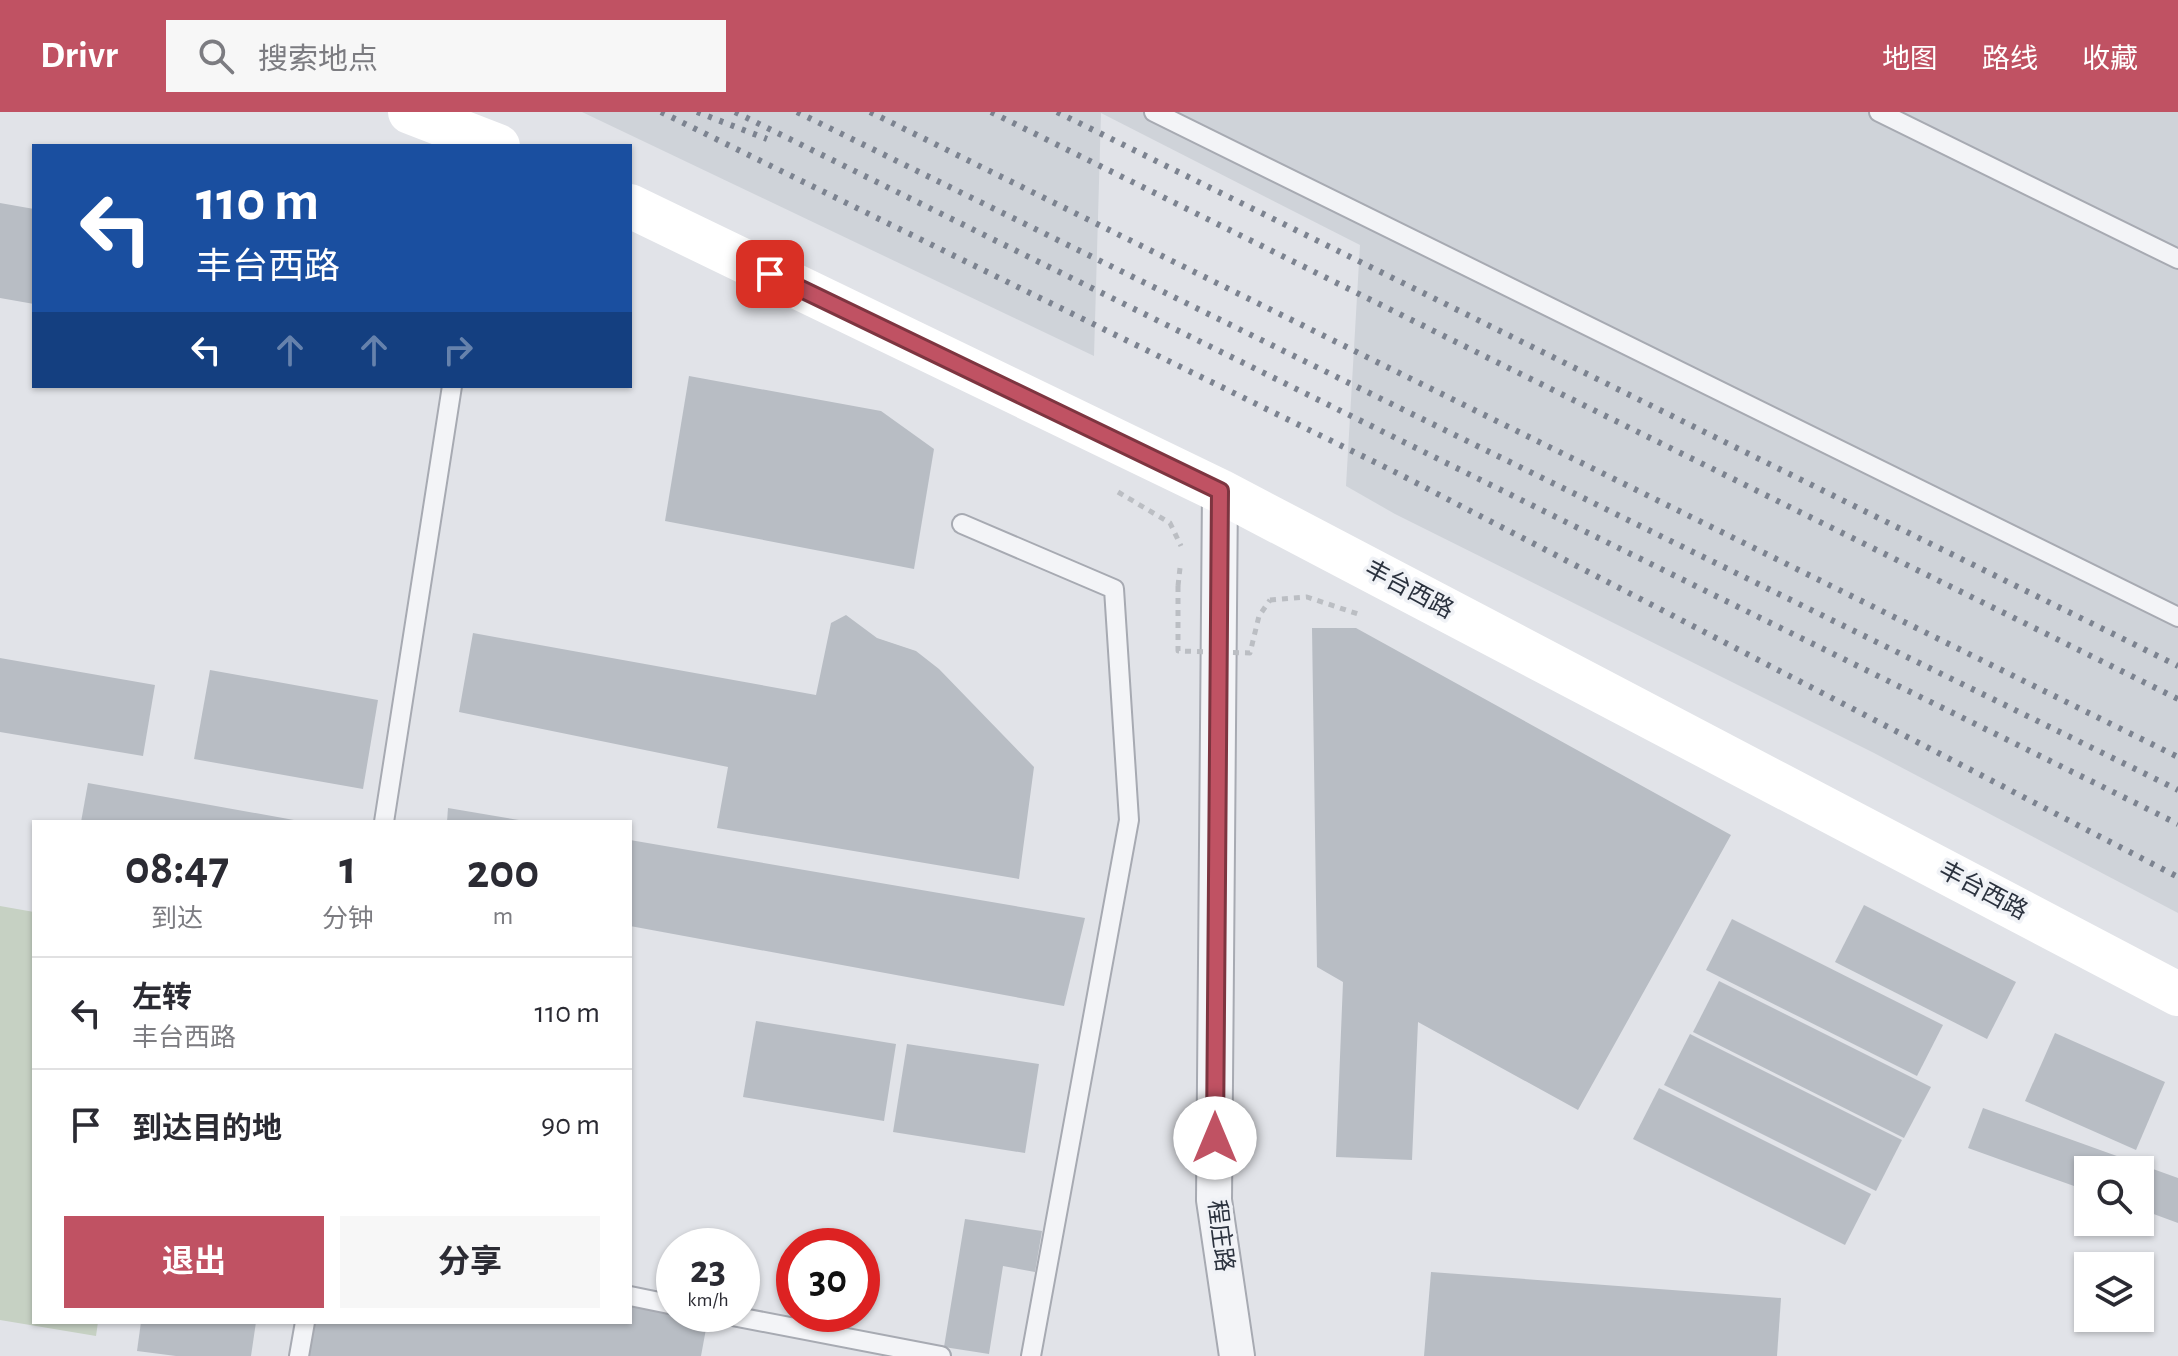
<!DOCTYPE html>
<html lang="zh">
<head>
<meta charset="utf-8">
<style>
	body { margin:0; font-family:"Alegreya Sans","Noto Sans SC",sans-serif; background:#f7f7f7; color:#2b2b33; height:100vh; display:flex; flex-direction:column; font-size:30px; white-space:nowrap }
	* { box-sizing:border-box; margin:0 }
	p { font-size:26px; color:#7c7c81 }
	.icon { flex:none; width:44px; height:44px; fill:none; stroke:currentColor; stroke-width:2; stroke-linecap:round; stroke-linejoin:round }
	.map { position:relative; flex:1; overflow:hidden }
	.sheet { position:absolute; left:32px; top:708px; width:600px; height:504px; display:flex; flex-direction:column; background:#fff; border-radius:0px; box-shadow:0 2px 6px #0004 }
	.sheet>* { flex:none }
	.hud { position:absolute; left:32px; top:32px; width:600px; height:244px; border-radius:0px; box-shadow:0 2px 6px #0004; background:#1a4fa0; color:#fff; overflow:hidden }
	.controls { position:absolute; left:2074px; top:1044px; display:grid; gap:16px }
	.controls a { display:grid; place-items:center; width:80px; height:80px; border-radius:0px; background:#fff; box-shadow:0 2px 6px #0004; font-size:40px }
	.speed { position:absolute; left:656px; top:1116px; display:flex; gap:16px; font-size:40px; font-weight:700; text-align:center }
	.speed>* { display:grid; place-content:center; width:104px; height:104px; border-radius:50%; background:#fff; box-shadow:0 2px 6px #0004; line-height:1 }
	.speed small { font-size:20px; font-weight:400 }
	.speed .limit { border:12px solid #d22; background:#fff; color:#111 }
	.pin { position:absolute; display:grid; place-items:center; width:68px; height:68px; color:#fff; margin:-34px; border-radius:16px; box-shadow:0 4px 12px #0006 }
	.me { position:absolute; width:88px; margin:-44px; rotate:0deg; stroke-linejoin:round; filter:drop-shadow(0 0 6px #0008) }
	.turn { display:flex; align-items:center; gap:28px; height:168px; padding:0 32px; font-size:36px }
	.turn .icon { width:104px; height:104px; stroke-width:2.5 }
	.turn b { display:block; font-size:56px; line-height:68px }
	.lanes { display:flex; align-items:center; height:76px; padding:0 32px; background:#0003; justify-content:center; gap:40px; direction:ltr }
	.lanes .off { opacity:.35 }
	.eta { display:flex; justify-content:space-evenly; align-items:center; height:136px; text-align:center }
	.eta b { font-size:48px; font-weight:700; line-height:56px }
	.primary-button { display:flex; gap:16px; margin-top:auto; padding:16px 32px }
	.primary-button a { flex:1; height:92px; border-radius:0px; background:#c05263; color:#fff; font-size:32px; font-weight:700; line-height:92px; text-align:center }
	.primary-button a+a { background:#f7f7f7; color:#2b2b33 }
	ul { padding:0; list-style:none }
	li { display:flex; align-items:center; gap:24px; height:112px; padding:0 32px; border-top:2px solid #e1e1e2 }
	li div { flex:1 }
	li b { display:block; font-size:30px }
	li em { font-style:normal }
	header { display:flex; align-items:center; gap:48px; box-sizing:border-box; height:112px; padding:0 40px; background:#c05263; color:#fff }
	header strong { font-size:38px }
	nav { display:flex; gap:44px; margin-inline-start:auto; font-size:28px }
	.search { width:560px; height:72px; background:#f7f7f7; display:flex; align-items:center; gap:20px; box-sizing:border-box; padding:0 28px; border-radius:0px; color:#7c7c81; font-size:30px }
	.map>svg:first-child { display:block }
	.built { fill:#cfd3d9 }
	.green { fill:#c6d1c3 }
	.building { fill:#b8bdc4 }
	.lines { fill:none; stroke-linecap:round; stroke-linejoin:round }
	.service-casing { stroke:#a7aab2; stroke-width:22 }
	.minor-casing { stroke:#a7aab2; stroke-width:38 }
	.path { stroke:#bbbec3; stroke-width:5; stroke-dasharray:6 6; stroke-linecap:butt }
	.service { stroke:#f3f4f7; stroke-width:18 }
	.minor { stroke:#f3f4f7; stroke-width:34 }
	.secondary { stroke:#fff; stroke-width:44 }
	.rail { stroke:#7c8390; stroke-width:6; stroke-dasharray:4 8; stroke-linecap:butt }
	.path-bridge { stroke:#bbbec3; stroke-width:5; stroke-dasharray:6 6; stroke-linecap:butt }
	.route-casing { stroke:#7d3540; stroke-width:20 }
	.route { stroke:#c05263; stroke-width:14 }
	.labels { text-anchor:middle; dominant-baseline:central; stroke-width:7; stroke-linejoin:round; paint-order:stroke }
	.street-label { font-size:24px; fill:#2b323e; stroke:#f0f2f6 }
</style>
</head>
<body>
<header>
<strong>Drivr</strong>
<div class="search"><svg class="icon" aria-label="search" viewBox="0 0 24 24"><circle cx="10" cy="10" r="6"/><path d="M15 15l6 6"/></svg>搜索地点</div>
<nav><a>地图</a><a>路线</a><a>收藏</a></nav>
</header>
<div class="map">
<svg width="2178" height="1244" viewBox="0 0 2178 1244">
	<rect width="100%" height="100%" fill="#e1e3e8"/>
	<path class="built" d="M582,0H2178V801L1874,641L1395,402L1346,374L1360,133L1101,1L1094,244Z"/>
	<path class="green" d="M0,794L34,800V1210H98L96,1224L0,1208Z"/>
	<g class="building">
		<path d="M0,91L34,97V192L0,186Z"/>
		<path d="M689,264L881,299L934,337L914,457L665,409Z"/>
		<path d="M846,503L877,526L916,539L939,557L1034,655L1019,767L717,716L728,655L459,600L473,521L816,583L831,511Z"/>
		<path d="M1312,516H1356L1731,723L1578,998L1418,910L1412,1048L1336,1045L1343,870L1317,855Z"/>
		<path d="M0,546L155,573L143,644L0,620Z"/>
		<path d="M210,558L378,588L363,677L194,647Z"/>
		<path d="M88,671L294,708V710H81Z"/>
		<path d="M448,696L519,708V710H447Z"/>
		<path d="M630,728L1085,806L1064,894L630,814Z"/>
		<path d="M1864,793L2016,870L1987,927L1835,850Z"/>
		<path d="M1732,807L1943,913L1917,964L1706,858Z"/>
		<path d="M1719,869L1931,975L1904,1026L1693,920Z"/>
		<path d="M756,909L896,932L884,1009L743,985Z"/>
		<path d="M2055,921L2165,970L2136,1038L2025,989Z"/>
		<path d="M1690,922L1902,1028L1876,1079L1664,973Z"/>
		<path d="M907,932L1039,952L1025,1041L893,1020Z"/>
		<path d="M1659,976L1871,1082L1845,1133L1633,1027Z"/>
		<path d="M1983,996L2178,1066V1111L2140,1097V1058H2088V1079L1968,1036Z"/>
		<path d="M965,1107L1042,1119L1035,1160L1003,1154L989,1242L944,1235Z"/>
		<path d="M1431,1160L1781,1186L1777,1244H1424Z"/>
		<path d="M630,1192L708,1206L701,1244H302L308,1210H630Z"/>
		<path d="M141,1210H256L251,1244H176L137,1239Z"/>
	</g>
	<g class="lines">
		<g class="service-casing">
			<g id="service">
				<path d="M1154,0L2178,505"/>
				<path d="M1879,0L2178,147"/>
				<path d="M962,412L1114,477L1129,708L1031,1244"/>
				<path d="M384,710L452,274"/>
				<path d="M630,1184L674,1193"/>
				<path d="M722,1202L941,1244"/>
				<path d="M299,1244L305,1210"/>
			</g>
		</g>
		<g class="minor-casing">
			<path id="minor" d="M1220,379L1214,1088L1237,1244"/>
		</g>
		<g class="path">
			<path d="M1118,380L1170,411L1181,434"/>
			<path d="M1178,474L1180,456"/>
			<path d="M1270,488L1307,485L1358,502"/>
		</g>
		<use href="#service" class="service"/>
		<use href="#minor" class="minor"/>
		<g class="secondary">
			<path d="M410,0L498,34"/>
			<path d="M630,94L1220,379L2178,882"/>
		</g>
		<g class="rail">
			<path d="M661,0L1399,362L2178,765"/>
			<path d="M697,0L767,27"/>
			<path d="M735,0L2178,712"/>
			<path d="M797,0L2178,678"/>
			<path d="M870,0L2178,645"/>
			<path d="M991,0L2178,587"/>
			<path d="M1057,0L2178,554"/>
		</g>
		<path class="path-bridge" d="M1178,474V539L1250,541L1259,504L1270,488"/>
	</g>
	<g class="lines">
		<g class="route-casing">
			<path id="route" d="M770,162L1220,379L1215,1026"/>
		</g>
		<use href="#route" class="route"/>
	</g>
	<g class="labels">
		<g class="street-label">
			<text transform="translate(1409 478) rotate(28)">丰台西路</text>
			<text transform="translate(1983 779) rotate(28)">丰台西路</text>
			<text transform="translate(1220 1124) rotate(83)">程庄路</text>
		</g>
	</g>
</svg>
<div class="controls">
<a><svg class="icon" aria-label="search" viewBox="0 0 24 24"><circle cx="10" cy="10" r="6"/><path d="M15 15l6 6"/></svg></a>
<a><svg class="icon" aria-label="layers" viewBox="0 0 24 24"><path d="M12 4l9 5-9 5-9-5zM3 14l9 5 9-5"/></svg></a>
</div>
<div class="speed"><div>23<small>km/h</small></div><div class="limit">30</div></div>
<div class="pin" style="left:770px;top:162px;background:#d93025"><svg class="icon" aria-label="arrive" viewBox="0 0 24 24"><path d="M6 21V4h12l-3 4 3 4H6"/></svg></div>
<svg class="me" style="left:1215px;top:1026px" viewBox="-20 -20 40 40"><circle r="19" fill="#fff"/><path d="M0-13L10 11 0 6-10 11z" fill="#c05263"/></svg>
<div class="hud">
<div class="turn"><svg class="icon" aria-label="left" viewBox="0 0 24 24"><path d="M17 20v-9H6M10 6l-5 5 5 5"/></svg><div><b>110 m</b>丰台西路</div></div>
<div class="lanes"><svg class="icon" aria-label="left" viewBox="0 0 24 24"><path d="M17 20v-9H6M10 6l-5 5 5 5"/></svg><svg class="icon off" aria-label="ahead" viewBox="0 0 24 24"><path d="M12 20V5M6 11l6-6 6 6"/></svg><svg class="icon off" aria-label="ahead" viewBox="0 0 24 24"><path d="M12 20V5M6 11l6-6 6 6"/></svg><svg class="icon off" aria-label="right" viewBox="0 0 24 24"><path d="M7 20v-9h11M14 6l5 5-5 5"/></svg></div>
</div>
<section class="sheet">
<div class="eta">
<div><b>08:47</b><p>到达</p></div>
<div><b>1</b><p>分钟</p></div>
<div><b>200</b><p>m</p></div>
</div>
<ul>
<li><svg class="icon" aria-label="left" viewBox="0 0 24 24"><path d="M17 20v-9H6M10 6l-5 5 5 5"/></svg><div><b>左转</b><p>丰台西路</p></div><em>110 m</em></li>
<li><svg class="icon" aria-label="arrive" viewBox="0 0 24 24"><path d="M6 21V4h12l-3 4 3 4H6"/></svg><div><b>到达目的地</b></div><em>90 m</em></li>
</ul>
<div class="primary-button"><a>退出</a><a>分享</a></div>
</section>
</div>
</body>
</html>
